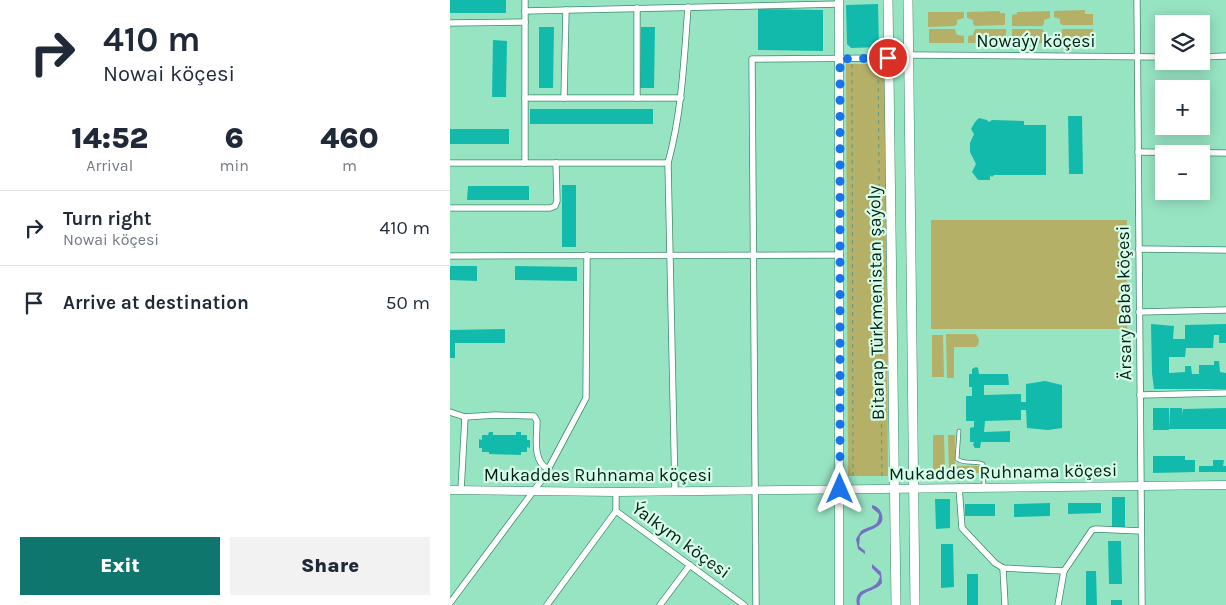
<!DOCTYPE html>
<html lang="en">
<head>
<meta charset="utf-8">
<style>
	body { margin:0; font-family:Karla,sans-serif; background:#f2f2f3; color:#1f2937; height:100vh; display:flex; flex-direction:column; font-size:19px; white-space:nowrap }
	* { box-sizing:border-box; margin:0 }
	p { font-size:16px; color:#747a83 }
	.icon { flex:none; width:28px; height:28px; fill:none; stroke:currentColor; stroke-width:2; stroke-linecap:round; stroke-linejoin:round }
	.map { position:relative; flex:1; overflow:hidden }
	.panel { display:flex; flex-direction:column; background:#fff; width:450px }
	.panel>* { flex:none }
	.top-card { background:#fff; color:#1f2937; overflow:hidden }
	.fabs { position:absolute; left:705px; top:15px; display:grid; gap:10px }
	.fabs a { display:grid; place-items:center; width:55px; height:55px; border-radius:0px; background:#fff; box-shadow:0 2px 12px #0003; font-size:25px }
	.pin { position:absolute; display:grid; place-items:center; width:42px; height:42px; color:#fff; margin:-21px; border:2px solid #fff; border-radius:50%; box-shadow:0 1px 5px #0007 }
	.me { position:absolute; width:55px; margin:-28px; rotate:0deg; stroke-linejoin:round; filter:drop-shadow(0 0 4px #0008) }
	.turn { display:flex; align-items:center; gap:18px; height:105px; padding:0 20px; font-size:22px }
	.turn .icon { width:65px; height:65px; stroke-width:2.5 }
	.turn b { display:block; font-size:35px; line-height:42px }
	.eta { display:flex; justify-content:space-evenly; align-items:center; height:85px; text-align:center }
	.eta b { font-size:30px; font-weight:800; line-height:35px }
	.button { display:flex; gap:10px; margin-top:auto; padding:10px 20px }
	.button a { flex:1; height:58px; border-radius:0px; background:#0f766e; color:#fff; font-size:20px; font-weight:800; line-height:58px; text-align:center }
	.button a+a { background:#f2f2f3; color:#1f2937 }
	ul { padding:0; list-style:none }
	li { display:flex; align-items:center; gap:15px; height:75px; padding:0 20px; border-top:1px solid #e0e1e3 }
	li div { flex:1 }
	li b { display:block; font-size:19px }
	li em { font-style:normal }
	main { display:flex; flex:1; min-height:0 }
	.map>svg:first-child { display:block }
	.green { fill:#b5b067 }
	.water { fill:#7670c2 }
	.building { fill:#12baab }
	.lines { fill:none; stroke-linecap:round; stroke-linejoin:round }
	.service-casing { stroke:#3c896b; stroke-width:4.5 }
	.minor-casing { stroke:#3c896b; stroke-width:7 }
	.tertiary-casing { stroke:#3c896b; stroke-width:9 }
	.secondary-casing { stroke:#3c896b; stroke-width:10 }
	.path { stroke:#5d9980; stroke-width:1; stroke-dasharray:4 4; stroke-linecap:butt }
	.service { stroke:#fff; stroke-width:3 }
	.minor { stroke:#fff; stroke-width:5.5 }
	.tertiary { stroke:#fff; stroke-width:8 }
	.secondary { stroke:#fff; stroke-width:9 }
	.route { stroke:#1a73e8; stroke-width:9; stroke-dasharray:0 16.2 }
	.labels { text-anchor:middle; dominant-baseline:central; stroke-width:4.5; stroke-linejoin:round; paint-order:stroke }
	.street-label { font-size:18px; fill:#012115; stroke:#d7fcea }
</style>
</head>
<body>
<main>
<section class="panel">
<div class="top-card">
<div class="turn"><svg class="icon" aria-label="right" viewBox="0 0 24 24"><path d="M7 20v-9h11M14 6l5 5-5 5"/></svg><div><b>410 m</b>Nowai köçesi</div></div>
</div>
<div class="eta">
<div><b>14:52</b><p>Arrival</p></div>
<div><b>6</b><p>min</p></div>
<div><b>460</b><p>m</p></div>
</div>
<ul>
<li><svg class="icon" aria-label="right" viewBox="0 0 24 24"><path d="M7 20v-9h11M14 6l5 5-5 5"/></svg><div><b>Turn right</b><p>Nowai köçesi</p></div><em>410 m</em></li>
<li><svg class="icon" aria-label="arrive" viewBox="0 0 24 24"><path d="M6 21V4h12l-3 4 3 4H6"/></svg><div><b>Arrive at destination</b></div><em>50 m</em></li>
</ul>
<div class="button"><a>Exit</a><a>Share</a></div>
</section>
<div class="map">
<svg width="776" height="605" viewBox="0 0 776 605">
	<rect width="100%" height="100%" fill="#97e4c2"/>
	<g class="green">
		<path d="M635,10V14H643V25H612L610,23V19L604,17V11Z"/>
		<path d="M550,11V13H555V25L525,26L523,24V20L517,18V12Z"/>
		<path d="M600,11V18L594,20V24L592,26H562V15L567,14V12Z"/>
		<path d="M478,12H514V18L507,20V24L505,26L478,27Z"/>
		<path d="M479,29H505L507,35L514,36V43H479Z"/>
		<path d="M525,29H556V38L547,39V43H518V36L523,35Z"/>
		<path d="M562,29H592L594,31L595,35L601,37V43L570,44V39H562Z"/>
		<path d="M612,29H643V38H635V43L605,44L606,35H611Z"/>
		<path d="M396,64H435L438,476H398Z"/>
		<rect x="481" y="220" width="196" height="109"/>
		<path d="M496,334H526L529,340L528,345L525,347H504V378H497Z"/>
		<path d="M482,335H493L494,377H482Z"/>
		<path d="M483,435H494L495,473H483Z"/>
		<path d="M498,435H505V466H528L531,468L530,473H499Z"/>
	</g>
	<g class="water">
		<path d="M422,505C426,506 429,508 431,512C438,529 417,528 410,536L409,546L415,551V554L408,549L406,539L411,531C420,525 429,528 429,514L422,508Z"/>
		<path d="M422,564L431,572L432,583C425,593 407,589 410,605H407C403,584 427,594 430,576L422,568Z"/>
	</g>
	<g class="building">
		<rect x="0" y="0" width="56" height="13"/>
		<path d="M428,4L429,47L401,48L397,44L396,5Z"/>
		<path d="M308,9L373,10V51L308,50Z"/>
		<path d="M89,27H104L103,88H89Z"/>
		<path d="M191,27H205L204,88H190Z"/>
		<path d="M43,40L57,41L56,97H42Z"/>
		<rect x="80" y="109" width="123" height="15"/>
		<path d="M618,116H632L633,174H619Z"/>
		<path d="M529,118L537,120L539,122L542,120L574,121V125H596V175H544L542,177L540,175V180H528L522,172L526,164L520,152V143L524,134L521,129L525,122Z"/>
		<rect x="0" y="129" width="59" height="15"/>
		<rect x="112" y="185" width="14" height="62"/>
		<path d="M18,186H79V200H17Z"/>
		<path d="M0,266H27V281L0,280Z"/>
		<path d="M65,266L127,267V281L65,280Z"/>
		<path d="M701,324L724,326L723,339H735V325L776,324V343H769V335H764L763,348H736L735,357H719V373L735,372V366H741L742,374H749V365H764V361H769L770,372L776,373V389H704L702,373Z"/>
		<path d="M55,329V343H5V358H0V330Z"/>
		<path d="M526,367L528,368L529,374H558L559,385H534V395L571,394V402H576V384L595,381L612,385V428L598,430L577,428L576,410H571V420L535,421L534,432L560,431V442H531L530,448H525L523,445L524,442H520V428L524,427V421H516V396H522V387H519V374H522V369Z"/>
		<rect x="703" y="408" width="16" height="22"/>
		<path d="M720,408H732L733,415V409L776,408V429H719Z"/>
		<path d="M39,432H43V435H66V432H71V435H77V440H80V448L77,447V452H71V455L39,454V452H32V448H29V439L32,440V435H38Z"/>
		<path d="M703,456H735V460H745V472L703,473Z"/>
		<path d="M763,460H774L773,466H776V472H749V466H763Z"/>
		<rect x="662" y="497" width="13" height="30"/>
		<path d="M485,499H500V528L486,529Z"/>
		<path d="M600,503V516L564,517V504Z"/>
		<path d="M618,503H651V513L618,514Z"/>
		<rect x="515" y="504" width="30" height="12"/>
		<path d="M658,541H671L672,584H659Z"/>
		<path d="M491,544H503L504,587L491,588Z"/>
		<path d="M636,571H646L647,605H636Z"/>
		<rect x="517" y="574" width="11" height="31"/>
		<rect x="661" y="600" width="11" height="5"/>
	</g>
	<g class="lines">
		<g class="service-casing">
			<path id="service" d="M509,431L507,459C515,465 524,460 533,464L534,486"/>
		</g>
		<g class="minor-casing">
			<g id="minor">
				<path d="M75,0V163"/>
				<path d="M687,0L692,605"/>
				<path d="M187,8V98"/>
				<path d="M75,11L389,4"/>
				<path d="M0,23L75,22"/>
				<path d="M458,55L714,57"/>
				<path d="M751,57L776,56"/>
				<path d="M75,98H231"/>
				<path d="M114,98L116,10"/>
				<path d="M688,152L776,153"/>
				<path d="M0,163H218L225,491"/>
				<path d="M218,163C232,112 234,60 238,7"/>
				<path d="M0,208H100L105,206L107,201L106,163"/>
				<path d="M689,249L776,250"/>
				<path d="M0,256L390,255"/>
				<path d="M689,312L776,310"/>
				<path d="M690,395L776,393"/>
				<path d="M0,412L15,417L11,490"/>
				<path d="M15,417L45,415L84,416L87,421C87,437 82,461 98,469"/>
				<path d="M509,487L512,528L545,563L553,568L614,571"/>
				<path d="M166,492V511L294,605"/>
				<path d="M553,568L555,605"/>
				<path d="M0,603L94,477L136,398L137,255"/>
				<path d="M97,605L166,511"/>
				<path d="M210,605L240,565"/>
				<path d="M306,605L302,59L439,58"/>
				<path d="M608,605L614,571L642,530L645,529L691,531"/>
			</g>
		</g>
		<g class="tertiary-casing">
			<g id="tertiary">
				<path d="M389,0V605"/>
				<path d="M0,490L166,492L776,485"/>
			</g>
		</g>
		<g class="secondary-casing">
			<g id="secondary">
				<path d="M438,0L446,605"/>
				<path d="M458,0L465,605"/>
			</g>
		</g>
		<g class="path">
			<path d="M402,64L403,476"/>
			<path d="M428,64L432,476"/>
		</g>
		<use href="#service" class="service"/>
		<use href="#minor" class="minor"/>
		<use href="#tertiary" class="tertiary"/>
		<use href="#secondary" class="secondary"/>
	</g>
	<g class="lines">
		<path class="route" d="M390,489V59L438,58"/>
	</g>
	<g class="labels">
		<g class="street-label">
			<text x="586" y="41">Nowaýy köçesi</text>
			<text transform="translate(426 303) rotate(-91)">Bitarap Türkmenistan şaýoly</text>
			<text transform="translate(674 303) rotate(-91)">Ärsary Baba köçesi</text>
			<text transform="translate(553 472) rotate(-1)">Mukaddes Ruhnama köçesi</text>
			<text x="148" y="475">Mukaddes Ruhnama köçesi</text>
			<text transform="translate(231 540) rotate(36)">Ýalkym köçesi</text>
		</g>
	</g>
</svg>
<div class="fabs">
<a><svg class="icon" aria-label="layers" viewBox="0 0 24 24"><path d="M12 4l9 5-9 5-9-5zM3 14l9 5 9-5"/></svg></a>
<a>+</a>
<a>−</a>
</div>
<div class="pin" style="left:438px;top:58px;background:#d93025"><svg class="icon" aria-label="arrive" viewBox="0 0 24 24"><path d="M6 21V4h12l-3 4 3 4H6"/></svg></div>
<svg class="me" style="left:390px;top:489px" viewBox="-20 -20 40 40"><path d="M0-17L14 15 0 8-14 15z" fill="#1a73e8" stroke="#fff" stroke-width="4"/></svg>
</div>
</main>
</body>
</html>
